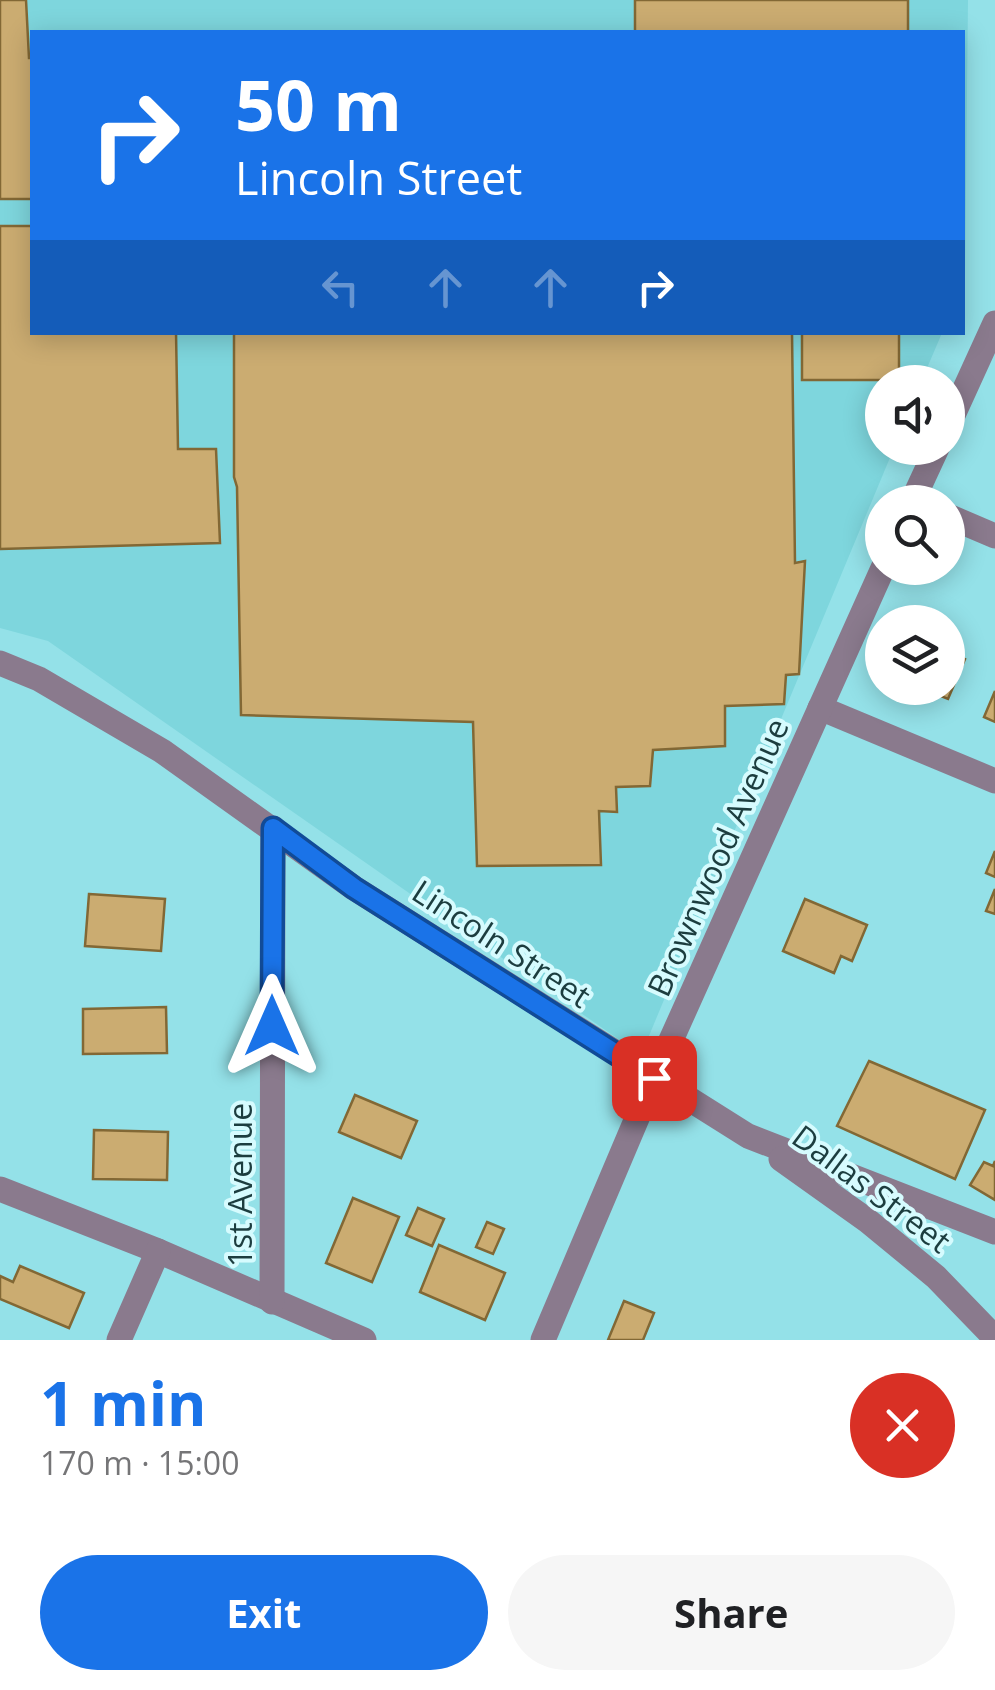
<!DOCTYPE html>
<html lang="en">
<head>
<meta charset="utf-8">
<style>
	body { margin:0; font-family:"Open Sans",sans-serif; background:#f6f6f6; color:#202124; height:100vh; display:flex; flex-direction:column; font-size:38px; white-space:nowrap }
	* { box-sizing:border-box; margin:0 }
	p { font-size:32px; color:#757577 }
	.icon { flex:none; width:55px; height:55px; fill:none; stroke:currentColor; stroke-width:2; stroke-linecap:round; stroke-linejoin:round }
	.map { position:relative; height:1340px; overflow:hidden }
	.sheet { display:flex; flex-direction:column; background:#fff; flex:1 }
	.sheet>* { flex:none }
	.banner { position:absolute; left:30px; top:30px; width:935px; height:305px; border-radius:0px; box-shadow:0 5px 25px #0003; background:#1a73e8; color:#fff; overflow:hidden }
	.controls { position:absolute; left:865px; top:365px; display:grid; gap:20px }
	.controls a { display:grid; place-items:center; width:100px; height:100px; border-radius:50%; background:#fff; box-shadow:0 5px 25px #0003; font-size:50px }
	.pin { position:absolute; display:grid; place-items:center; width:85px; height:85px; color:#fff; margin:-42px; border-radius:20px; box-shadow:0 5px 15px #0006 }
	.me { position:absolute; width:110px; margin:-55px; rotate:0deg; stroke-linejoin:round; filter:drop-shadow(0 0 8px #0008) }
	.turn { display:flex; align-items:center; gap:35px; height:210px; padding:0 40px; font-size:45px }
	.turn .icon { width:130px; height:130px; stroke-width:2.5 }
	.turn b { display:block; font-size:70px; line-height:85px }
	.lanes { display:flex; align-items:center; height:95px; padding:0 40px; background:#0003; justify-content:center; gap:50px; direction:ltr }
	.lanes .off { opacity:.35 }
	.round { display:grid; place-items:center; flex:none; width:105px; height:105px; border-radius:52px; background:#f6f6f6 }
	.overview { display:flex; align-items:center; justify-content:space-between; height:170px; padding:0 40px }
	h1 { font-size:60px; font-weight:700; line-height:75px; color:#1a73e8 }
	.button { display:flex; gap:20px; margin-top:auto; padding:20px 40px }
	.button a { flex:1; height:115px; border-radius:60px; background:#1a73e8; color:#fff; font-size:40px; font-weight:700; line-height:115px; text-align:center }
	.button a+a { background:#f6f6f6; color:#202124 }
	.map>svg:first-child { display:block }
	.built { fill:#7ed6dd }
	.building { fill:#cbac71; stroke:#826835; stroke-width:2.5 }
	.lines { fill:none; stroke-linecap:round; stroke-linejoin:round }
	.minor { stroke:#8a7a8d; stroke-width:25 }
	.route-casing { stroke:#114b97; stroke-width:25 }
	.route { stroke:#1a73e8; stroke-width:18 }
	.labels { text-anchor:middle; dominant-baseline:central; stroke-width:8; stroke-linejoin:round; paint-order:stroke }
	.street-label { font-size:32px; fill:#1c3d3f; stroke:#d6fbfe }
</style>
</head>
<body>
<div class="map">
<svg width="995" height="1340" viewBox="0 0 995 1340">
	<rect width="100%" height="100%" fill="#94e1e8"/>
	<path class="built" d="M0,0H968L965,277L963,284L962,32H32V332L942,333L921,382H882V448H894L641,1055L48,641L0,628Z"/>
	<g class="building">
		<path d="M0,0H26L29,58H32V199H0Z"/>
		<rect x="635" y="0" width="273" height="32"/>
		<path d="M0,226H32V332H176L178,449H216L220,543L0,549Z"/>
		<path d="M234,332H792L795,563L805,561L799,674L786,675L784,704L725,706V746L653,750L650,786L616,787L617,812L599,811L601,865L477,866L473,722L241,715L237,487L234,477Z"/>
		<rect x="802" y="332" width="97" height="48"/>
		<path d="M948,651L965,659L948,699L921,688H948Z"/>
		<path d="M995,691V722L984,717Z"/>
		<path d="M995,851V877L986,873Z"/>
		<path d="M995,889V914L986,911Z"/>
		<path d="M89,894L165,899L161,951L85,946Z"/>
		<path d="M805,899L867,925L852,961L841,956L834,973L783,951Z"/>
		<path d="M166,1007L167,1053L83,1054V1009Z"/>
		<path d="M869,1061L985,1110L955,1179L837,1126Z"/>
		<path d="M355,1095L417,1121L401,1158L339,1132Z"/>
		<path d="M94,1130L168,1132L167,1180L93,1179Z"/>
		<path d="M995,1161V1200L970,1185L984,1162L993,1166Z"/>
		<path d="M353,1198L399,1217L372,1282L326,1263Z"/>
		<path d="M418,1208L444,1219L432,1246L406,1235Z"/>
		<path d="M487,1222L504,1229L493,1254L476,1247Z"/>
		<path d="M439,1245L505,1273L485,1320L420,1292Z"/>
		<path d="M20,1266L84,1293L69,1328L0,1299V1276L13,1282Z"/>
		<path d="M624,1301L654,1313L643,1340H608Z"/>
	</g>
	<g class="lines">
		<g class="minor">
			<path d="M948,426L995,323"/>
			<path d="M912,502L937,448"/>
			<path d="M948,516L995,536"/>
			<path d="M0,663L39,679L162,751L354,888L748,1136L995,1232"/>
			<path d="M820,708L995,781"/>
			<path d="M781,1159L868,1221L936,1277L995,1338"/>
			<path d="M0,1189L158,1251L364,1340"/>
			<path d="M272,1302L273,828"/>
			<path d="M119,1340L158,1251"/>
			<path d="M543,1340L654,1078L883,568"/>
		</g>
	</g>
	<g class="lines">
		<g class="route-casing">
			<path id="route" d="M272,1026L273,828L354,888L654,1078"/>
		</g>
		<use href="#route" class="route"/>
	</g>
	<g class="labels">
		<g class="street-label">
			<text transform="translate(717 857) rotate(-66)">Brownwood Avenue</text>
			<text transform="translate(502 943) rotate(33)">Lincoln Street</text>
			<text transform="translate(239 1185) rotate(-90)">1st Avenue</text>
			<text transform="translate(872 1188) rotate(37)">Dallas Street</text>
		</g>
	</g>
</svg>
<div class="controls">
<a><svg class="icon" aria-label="sound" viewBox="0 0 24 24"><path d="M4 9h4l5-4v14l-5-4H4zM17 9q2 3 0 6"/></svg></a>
<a><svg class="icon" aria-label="search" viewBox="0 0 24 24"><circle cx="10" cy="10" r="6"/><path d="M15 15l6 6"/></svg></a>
<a><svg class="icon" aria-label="layers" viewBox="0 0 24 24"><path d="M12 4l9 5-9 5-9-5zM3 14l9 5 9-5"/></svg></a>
</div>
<div class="pin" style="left:654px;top:1078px;background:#d93025"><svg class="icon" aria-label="arrive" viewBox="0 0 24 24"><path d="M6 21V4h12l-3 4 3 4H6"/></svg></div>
<svg class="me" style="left:272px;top:1026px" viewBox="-20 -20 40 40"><path d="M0-17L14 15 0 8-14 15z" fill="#1a73e8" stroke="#fff" stroke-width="4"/></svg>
<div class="banner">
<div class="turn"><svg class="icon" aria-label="right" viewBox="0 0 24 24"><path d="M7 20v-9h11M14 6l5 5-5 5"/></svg><div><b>50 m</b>Lincoln Street</div></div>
<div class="lanes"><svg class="icon off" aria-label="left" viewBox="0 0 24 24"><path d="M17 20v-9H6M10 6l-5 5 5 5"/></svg><svg class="icon off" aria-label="ahead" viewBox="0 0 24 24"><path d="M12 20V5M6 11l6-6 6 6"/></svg><svg class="icon off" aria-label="ahead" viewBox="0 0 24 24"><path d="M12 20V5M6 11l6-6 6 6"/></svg><svg class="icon" aria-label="right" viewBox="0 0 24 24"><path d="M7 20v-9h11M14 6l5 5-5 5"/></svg></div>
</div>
</div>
<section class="sheet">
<div class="overview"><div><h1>1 min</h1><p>170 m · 15:00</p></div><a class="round" style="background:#d93025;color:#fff"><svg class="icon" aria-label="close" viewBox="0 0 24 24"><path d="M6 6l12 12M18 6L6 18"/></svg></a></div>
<div class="button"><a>Exit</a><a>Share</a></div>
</section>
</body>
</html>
